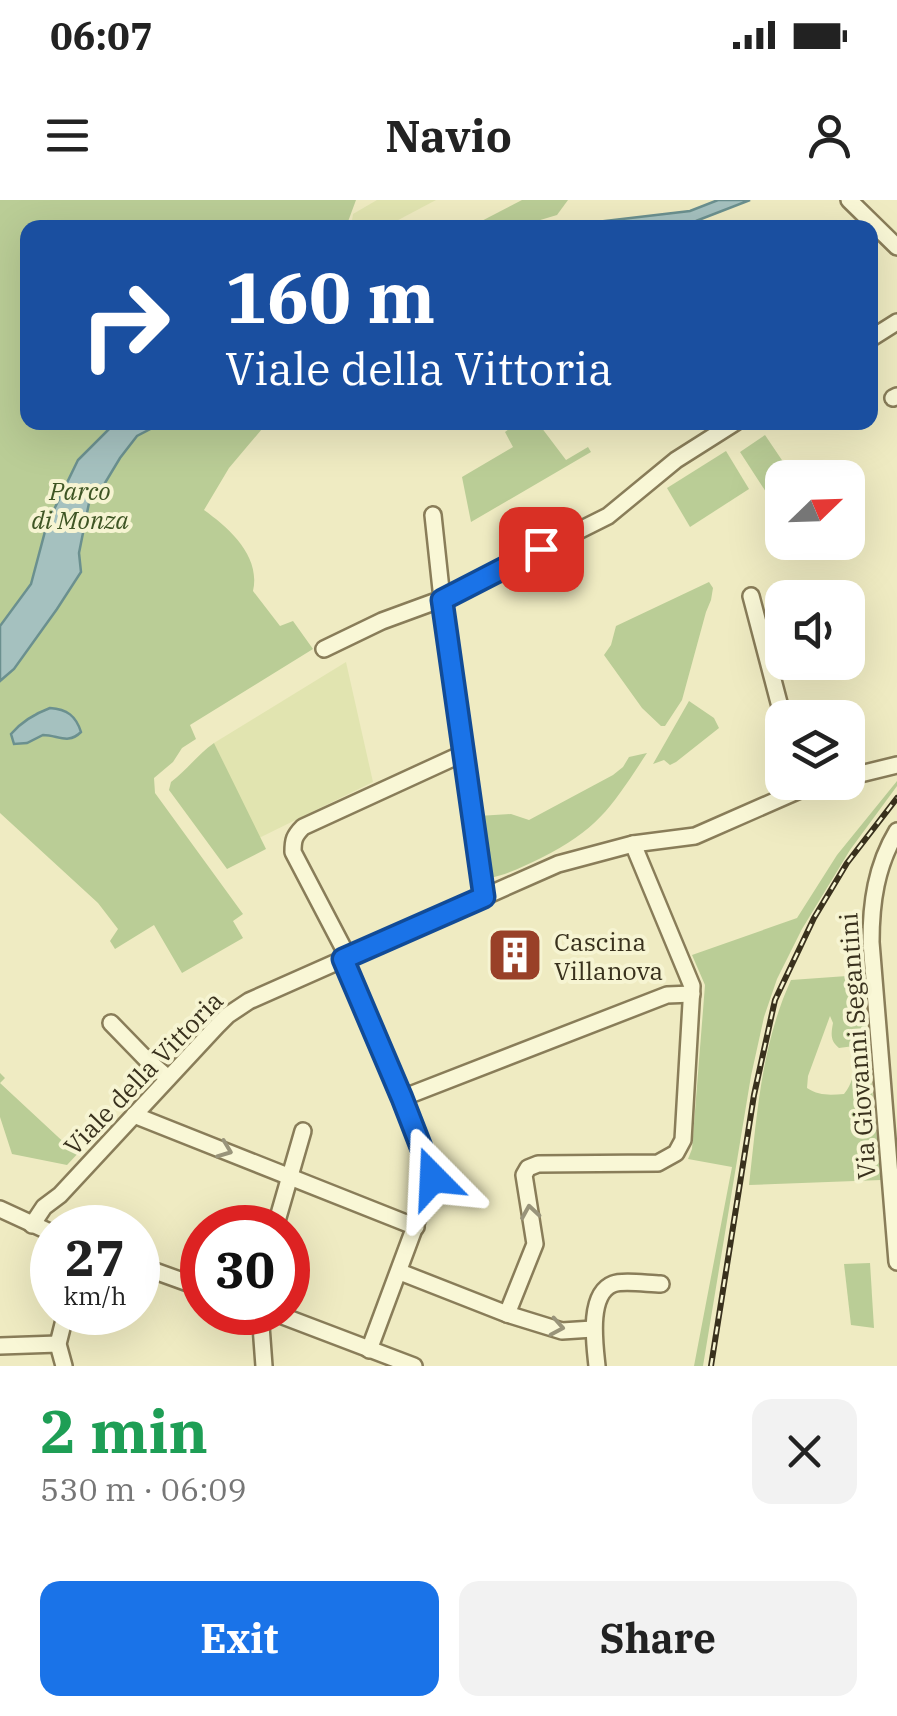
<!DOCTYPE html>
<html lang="en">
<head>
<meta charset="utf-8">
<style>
	body { margin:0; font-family:"IBM Plex Serif",serif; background:#f2f2f2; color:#222; height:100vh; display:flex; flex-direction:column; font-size:38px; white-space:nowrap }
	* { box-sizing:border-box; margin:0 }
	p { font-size:32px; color:#767676 }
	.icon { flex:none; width:55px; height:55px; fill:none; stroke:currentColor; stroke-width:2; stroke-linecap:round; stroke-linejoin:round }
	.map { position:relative; height:1166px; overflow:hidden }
	.details { display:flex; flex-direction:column; background:#fff; flex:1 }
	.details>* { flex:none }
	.guide { position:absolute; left:20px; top:20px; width:858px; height:210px; border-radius:20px; box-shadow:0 10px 40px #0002; background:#1a4fa0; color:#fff; overflow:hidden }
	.needle { width:65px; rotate:67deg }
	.controls { position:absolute; left:765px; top:260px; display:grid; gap:20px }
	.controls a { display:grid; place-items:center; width:100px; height:100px; border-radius:20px; background:#fff; box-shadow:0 10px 40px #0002; font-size:50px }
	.speed { position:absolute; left:30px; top:1005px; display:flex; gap:20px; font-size:50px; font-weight:700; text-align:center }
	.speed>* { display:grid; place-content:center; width:130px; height:130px; border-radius:50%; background:#fff; box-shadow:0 10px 40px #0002; line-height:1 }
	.speed small { font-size:25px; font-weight:400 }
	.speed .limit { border:15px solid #d22; background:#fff; color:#111 }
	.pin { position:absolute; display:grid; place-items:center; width:85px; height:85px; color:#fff; margin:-42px; border-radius:20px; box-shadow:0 5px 15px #0006 }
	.me { position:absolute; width:110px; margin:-55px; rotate:339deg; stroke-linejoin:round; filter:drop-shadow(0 0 8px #0008) }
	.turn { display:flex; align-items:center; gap:35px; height:210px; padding:0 40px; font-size:45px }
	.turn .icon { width:130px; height:130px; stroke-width:2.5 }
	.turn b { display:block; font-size:70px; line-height:85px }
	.round { display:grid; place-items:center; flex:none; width:105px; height:105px; border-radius:20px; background:#f2f2f2 }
	.head { display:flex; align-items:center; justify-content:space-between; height:170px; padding:0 40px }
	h1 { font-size:60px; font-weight:700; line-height:75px; color:#1e9e55 }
	.button { display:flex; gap:20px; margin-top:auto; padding:20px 40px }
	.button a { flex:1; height:115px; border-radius:20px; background:#1a73e8; color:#fff; font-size:40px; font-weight:700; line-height:115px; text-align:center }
	.button a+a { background:#f2f2f2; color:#222 }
	.status { display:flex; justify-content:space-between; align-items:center; height:70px; padding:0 50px; background:#fff; direction:ltr }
	.status svg { height:28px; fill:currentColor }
	header { display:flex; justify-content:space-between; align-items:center; height:130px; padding:0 40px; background:#fff; font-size:45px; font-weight:700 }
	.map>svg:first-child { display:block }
	.farmland { fill:#e1e4b0 }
	.green { fill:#bacd96; fill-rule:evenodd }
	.water { fill:#a5c1bf; stroke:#6b908f; stroke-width:2.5 }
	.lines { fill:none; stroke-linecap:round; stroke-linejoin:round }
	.minor-casing { stroke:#897d59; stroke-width:20 }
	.minor { stroke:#f9f7d6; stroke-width:15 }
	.rail-casing { stroke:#39311d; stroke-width:6 }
	.rail { stroke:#f6f4d2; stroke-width:2.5; stroke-dasharray:8; stroke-linecap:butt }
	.oneway { stroke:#99947a }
	.route-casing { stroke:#114b97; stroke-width:25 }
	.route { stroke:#1a73e8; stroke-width:18 }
	.labels { text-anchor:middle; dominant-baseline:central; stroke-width:8; stroke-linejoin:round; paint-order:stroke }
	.park-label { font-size:25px; font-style:italic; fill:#3e5524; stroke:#f6f4d2 }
	.poi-label { font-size:25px; fill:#39311d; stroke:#f6f4d2; text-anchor:start }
	.street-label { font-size:25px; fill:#39311d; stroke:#f6f4d2 }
</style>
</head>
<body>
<div class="status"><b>06:07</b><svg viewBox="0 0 49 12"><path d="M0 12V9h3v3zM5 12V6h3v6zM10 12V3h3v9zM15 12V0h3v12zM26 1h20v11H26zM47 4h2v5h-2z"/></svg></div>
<header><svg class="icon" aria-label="menu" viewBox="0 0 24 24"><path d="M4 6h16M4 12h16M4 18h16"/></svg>Navio<svg class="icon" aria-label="person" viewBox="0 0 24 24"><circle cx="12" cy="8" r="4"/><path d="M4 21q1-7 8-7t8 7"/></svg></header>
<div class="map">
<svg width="897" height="1166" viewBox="0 0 897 1166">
	<rect width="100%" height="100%" fill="#efebc2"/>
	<g class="farmland">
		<path d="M377,0H436L385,27H351L353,14Z"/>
		<path d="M346,462L373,582L259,638L214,543Z"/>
	</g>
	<g class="green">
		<path d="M0,0H356L346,27L28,28V222L267,223L229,268L204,310C229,328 261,356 253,391L280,426L293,421L313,449L190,525L196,539L182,548L173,562L154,578L155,593L243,714L233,721L243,738L182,773L154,725L115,749L110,741L118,729L98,703L0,613ZM50,508C67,509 76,517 81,532C66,546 53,532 35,537L34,514Z"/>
		<path d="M522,0H568L557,15L517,27H470Z"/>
		<path d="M518,222L538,223L566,260L588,247L591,252L471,322L462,277L513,247L505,232Z"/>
		<path d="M765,235L792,275L782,278V281L766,292L740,252Z"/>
		<path d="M726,251L749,289L690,327L667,288Z"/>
		<path d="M709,382L713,388L711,400L706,412L682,500L665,526H661L642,508L604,455L611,445L616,426Z"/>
		<path d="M689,501L714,518L719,528L676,562L670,565L664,560L653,564Z"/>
		<path d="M214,543L266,649L227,669L169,590L171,582C187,570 198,554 214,543Z"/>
		<path d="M647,553C612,606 599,629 541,658C524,666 507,675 489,678L478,616L511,614L529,620L613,575L623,567L629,557Z"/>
		<path d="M897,581V586L850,650L802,729L777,779L764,817L751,876L703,1166H694L732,967L688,959L692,949L705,785L692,755L797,718L837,655Z"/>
		<path d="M861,775L881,980L749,985C757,916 761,845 791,780ZM830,816L833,823C831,834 830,841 839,848L854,846C856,862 855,881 844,894C830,895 819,896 807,888L808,876Z"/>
		<path d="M0,873L5,878L0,883L71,949L76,944L82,949L67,965L12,954L0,917Z"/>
		<path d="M870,1063L874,1128L851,1125L844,1064Z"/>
	</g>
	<g class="water">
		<path d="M718,0H750L696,21L662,27H554L690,11Z"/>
		<path d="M115,223H162L137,236L120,258L105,283L89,303L79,353L81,372L57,409L14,469L0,481V426L31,384L47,324L78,260Z"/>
		<path d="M50,508C67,509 76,516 81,532C68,545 58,535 43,535L27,543L14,544L11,534C22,521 34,514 50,508Z"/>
	</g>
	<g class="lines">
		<g class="minor-casing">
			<g id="minor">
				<path d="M849,0L897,47"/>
				<path d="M870,139L897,122"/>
				<path d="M893,198L897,196"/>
				<path d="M433,315L442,399L483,697"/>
				<path d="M751,396L783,518"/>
				<path d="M324,449L382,421L442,399L608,316L676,260L736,222"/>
				<path d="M848,577L897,565"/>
				<path d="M897,631C876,666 871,703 871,742L897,1062"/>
				<path d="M348,757L293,652C293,640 294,636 303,627L464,553"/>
				<path d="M343,759L402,898L433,978L369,1150"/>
				<path d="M111,823L146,859L168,878"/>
				<path d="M402,898L667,795L692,794"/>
				<path d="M134,915L416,1027"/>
				<path d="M0,1009L52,1033"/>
				<path d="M32,1025L44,1007L60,995L217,826L228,815L249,801L558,664L633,644L695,636L802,589L827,582"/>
				<path d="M275,1028L303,931"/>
				<path d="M138,1065L202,1088"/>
				<path d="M400,1072L507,1114L562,1131L593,1129"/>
				<path d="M260,1112L264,1166"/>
				<path d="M272,1112L414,1166"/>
				<path d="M507,1114L535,1044L524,975L528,968L538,964L658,963L676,953L683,940L692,786L633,644"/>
				<path d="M0,1146L58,1144"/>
				<path d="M64,1166L58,1144L66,1112"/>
				<path d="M597,1166C595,1146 587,1094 613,1084C623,1080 649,1084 661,1084"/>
			</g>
		</g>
		<use href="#minor" class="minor"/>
		<g class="rail-casing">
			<path id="rail" d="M711,1166L754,895L775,800L814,718L847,663L897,598"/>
		</g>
		<use href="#rail" class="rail"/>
	</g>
	<defs><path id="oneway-chevron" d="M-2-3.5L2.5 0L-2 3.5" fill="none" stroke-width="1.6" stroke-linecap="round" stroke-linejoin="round" transform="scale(2.5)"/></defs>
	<g class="oneway">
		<use href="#oneway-chevron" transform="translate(225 950) rotate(21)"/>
		<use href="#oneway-chevron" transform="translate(530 1012) rotate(-99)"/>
		<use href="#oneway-chevron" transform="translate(557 1127) rotate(10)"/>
	</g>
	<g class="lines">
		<g class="route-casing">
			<path id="route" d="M433,978L402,898L343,759L484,697L442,400L541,349"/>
		</g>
		<use href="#route" class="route"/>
	</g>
	<defs>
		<g id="building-square" transform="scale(2.875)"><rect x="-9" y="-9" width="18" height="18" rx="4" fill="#994028" stroke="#f6f4d2"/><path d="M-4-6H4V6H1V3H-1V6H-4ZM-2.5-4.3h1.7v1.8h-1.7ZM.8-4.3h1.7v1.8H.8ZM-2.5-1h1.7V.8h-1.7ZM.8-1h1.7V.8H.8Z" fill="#fff"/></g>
	</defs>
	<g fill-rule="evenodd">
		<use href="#building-square" x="515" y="755"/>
	</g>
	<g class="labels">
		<g class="park-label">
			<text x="80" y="290">Parco<tspan x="80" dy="29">di Monza</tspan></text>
		</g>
		<g class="poi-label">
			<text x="554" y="741">Cascina<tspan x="554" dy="29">Villanova</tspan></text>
		</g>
		<g class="street-label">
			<text transform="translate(857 846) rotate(-94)">Via Giovanni Segantini</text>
			<text transform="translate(143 873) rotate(-46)">Viale della Vittoria</text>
		</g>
	</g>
</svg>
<div class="controls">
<a><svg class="needle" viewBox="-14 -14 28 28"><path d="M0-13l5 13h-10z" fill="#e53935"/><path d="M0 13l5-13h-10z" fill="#767676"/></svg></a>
<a><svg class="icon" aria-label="sound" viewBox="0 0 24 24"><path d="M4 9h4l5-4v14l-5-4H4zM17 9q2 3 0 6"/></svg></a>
<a><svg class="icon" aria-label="layers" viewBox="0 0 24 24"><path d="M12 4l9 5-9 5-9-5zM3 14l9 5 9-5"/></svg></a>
</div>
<div class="speed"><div>27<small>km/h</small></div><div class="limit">30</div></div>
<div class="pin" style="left:541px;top:349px;background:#d93025"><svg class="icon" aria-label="arrive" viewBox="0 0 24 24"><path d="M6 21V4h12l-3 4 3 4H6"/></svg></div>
<svg class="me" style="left:433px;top:978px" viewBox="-20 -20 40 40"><path d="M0-17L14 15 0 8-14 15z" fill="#1a73e8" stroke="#fff" stroke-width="4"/></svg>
<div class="guide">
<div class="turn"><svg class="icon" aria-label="right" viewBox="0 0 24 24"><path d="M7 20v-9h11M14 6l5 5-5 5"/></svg><div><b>160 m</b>Viale della Vittoria</div></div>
</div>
</div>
<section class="details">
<div class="head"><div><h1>2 min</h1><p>530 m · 06:09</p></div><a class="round"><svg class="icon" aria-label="close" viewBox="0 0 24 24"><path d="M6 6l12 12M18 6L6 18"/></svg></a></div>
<div class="button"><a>Exit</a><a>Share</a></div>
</section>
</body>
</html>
